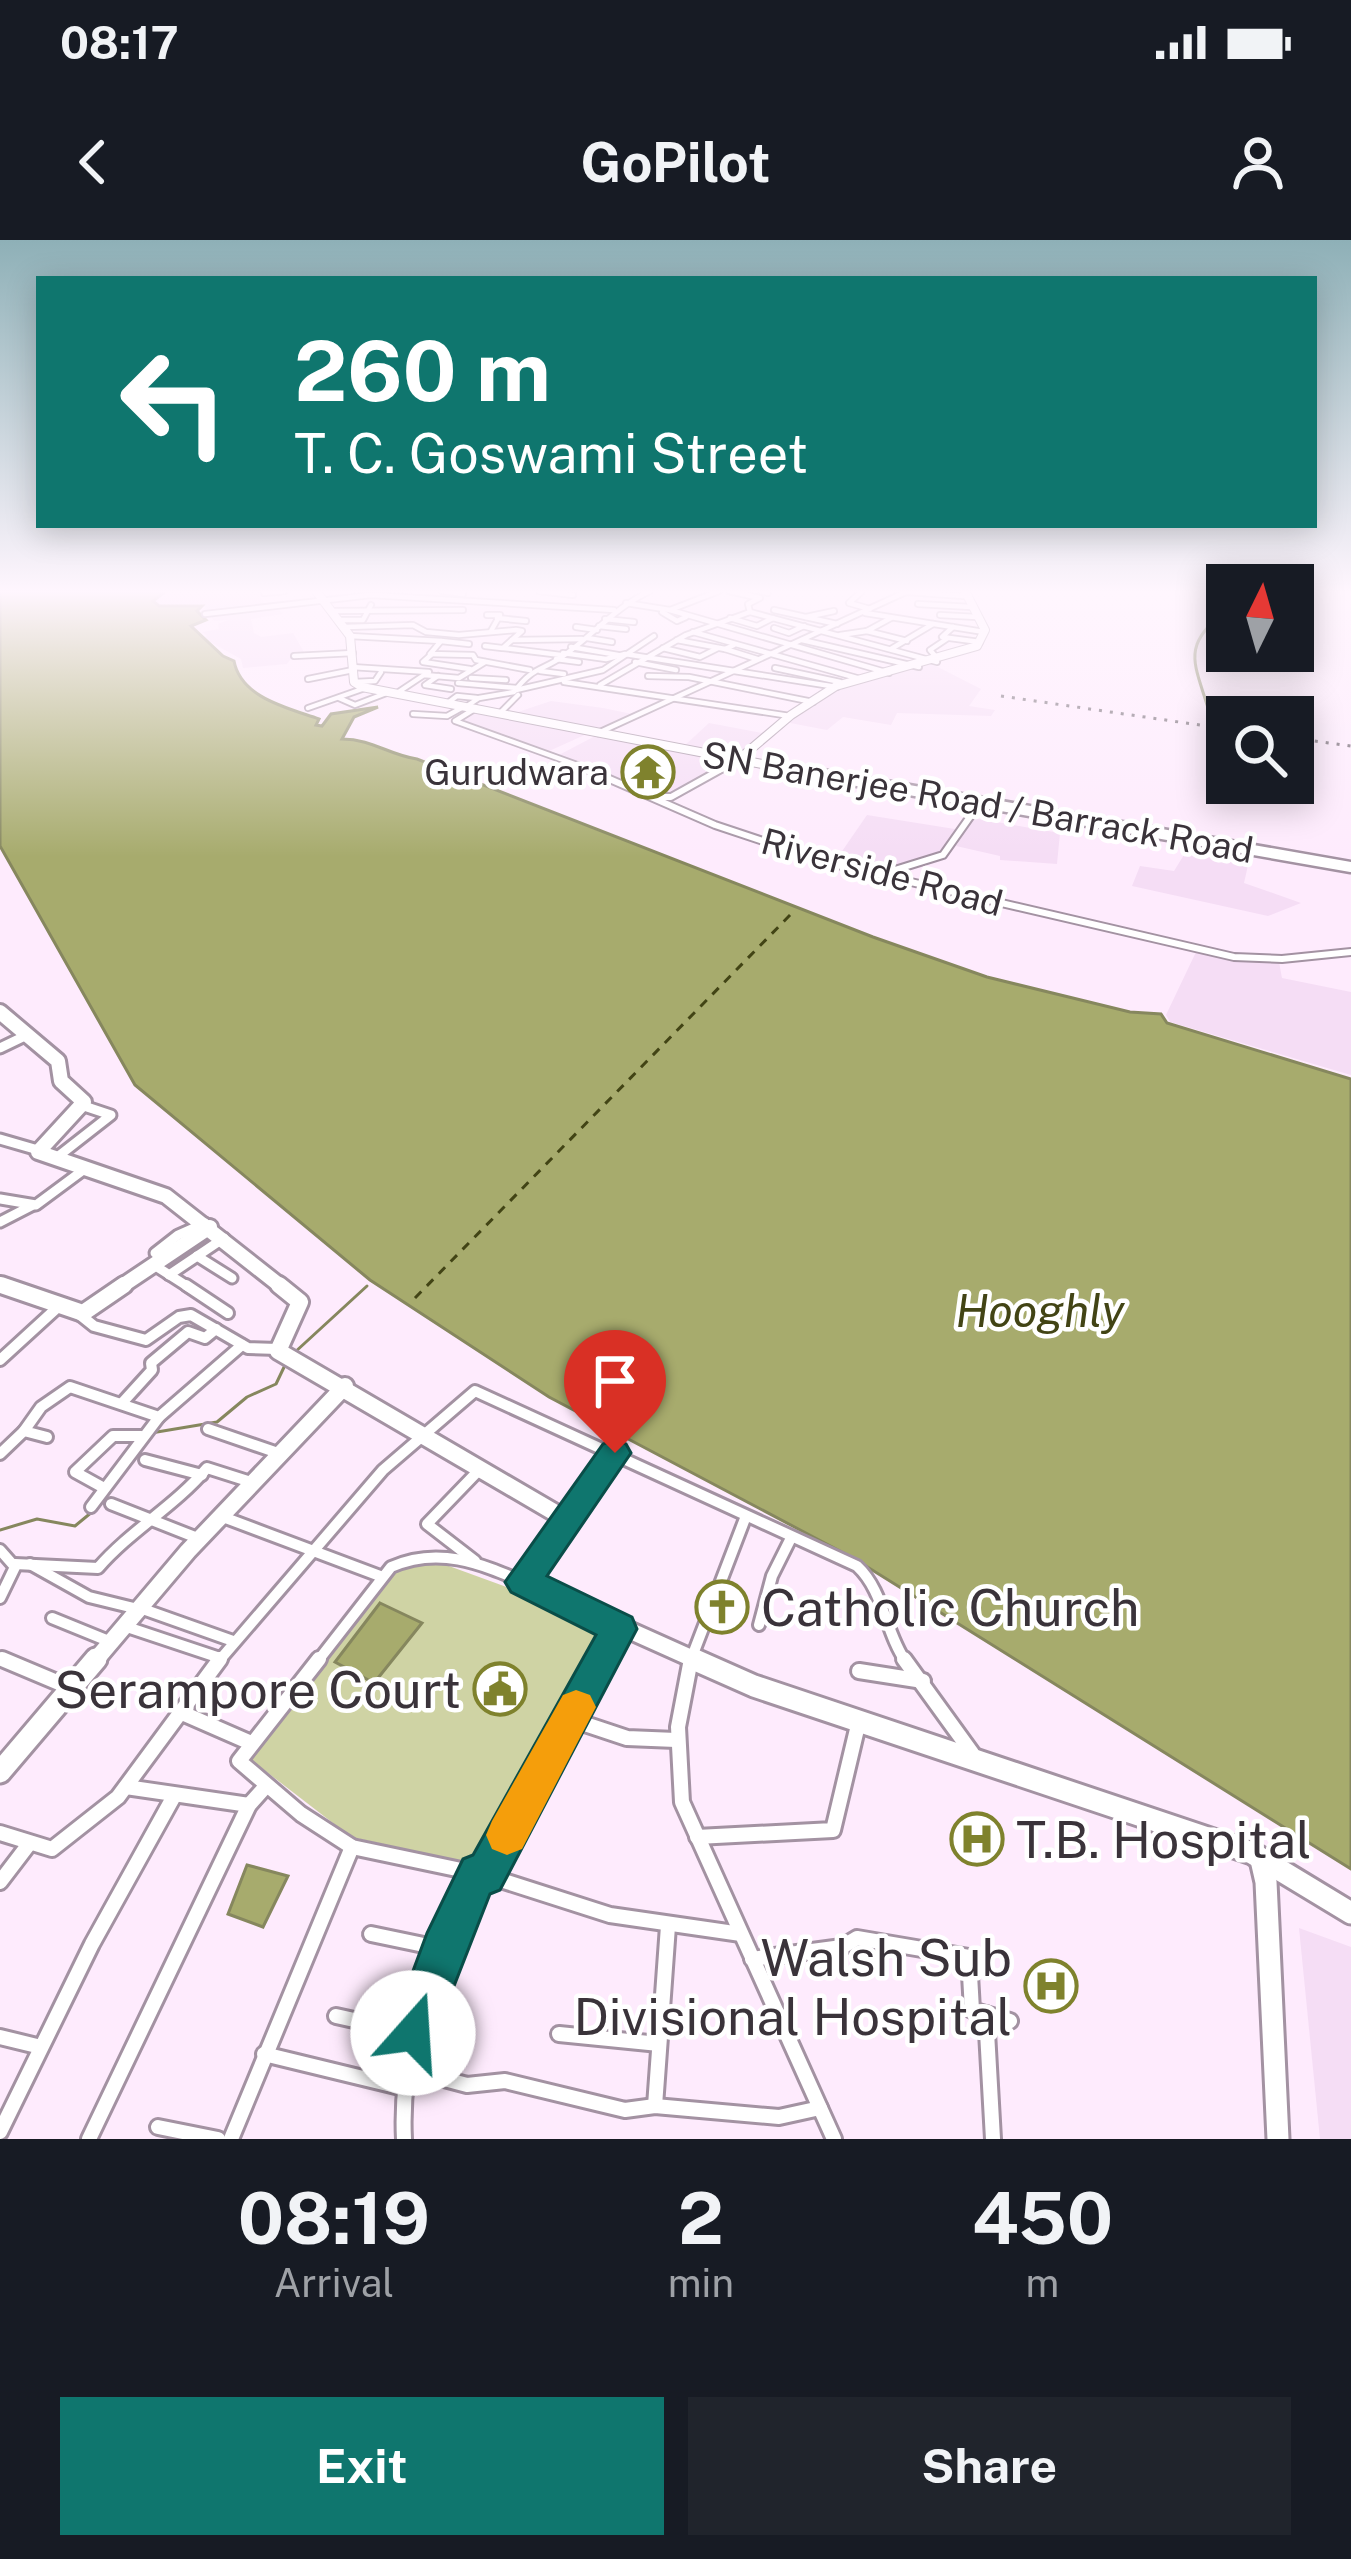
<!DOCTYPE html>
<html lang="en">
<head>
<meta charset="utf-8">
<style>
	body { margin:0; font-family:"Public Sans",sans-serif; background:#20242c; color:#f1f3f6; height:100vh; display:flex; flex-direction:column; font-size:45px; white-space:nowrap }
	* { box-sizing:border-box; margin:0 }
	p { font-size:39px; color:#9ea1a6 }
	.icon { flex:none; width:66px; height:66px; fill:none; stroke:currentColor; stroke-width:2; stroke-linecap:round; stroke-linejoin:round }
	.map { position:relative; height:1899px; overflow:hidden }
	.drawer { display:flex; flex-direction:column; background:#171b24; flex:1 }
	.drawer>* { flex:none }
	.guide { position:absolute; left:36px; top:36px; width:1281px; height:252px; border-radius:0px; box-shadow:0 6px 30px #0003; background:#0f766e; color:#fff; overflow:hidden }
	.needle { width:78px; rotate:5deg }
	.controls { position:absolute; left:1206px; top:324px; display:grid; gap:24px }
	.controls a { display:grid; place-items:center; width:108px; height:108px; border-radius:0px; background:#171b24; box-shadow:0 6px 30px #0003; font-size:60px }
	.pin { position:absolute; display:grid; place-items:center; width:102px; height:102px; color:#fff; margin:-123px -51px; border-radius:50% 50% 50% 0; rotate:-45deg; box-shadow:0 0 12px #0007 }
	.pin .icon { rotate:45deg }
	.me { position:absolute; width:132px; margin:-66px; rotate:19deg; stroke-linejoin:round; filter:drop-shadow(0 0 9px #0008) }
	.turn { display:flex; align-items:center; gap:42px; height:252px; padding:0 60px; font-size:54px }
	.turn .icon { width:156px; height:156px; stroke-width:2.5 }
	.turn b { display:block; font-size:84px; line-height:102px }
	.eta { display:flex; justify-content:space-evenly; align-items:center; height:204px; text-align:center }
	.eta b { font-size:72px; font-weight:700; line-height:84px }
	.button { display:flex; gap:24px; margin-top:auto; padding:24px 60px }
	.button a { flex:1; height:138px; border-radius:0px; background:#0f766e; color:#fff; font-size:48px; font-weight:700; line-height:138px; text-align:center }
	.button a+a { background:#20242c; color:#f1f3f6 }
	.status { display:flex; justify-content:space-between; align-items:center; height:84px; padding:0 60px; background:#171b24; direction:ltr }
	.status svg { height:33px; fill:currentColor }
	header { display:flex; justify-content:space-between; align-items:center; height:156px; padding:0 60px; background:#171b24; font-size:54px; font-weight:700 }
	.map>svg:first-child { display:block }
	.built { fill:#f5ddf5 }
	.green { fill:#cfd3a4 }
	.water { fill:#a7ab6d; stroke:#86875e; stroke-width:3 }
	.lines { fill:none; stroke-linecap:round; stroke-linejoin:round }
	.stream { stroke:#86875e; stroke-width:3 }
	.ferry { stroke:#424415; stroke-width:3; stroke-dasharray:9 8; stroke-linecap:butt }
	.street-far4-casing { stroke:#a392a2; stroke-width:8 }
	.street-far3-casing { stroke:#a392a2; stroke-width:10 }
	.street-far2-casing { stroke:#a392a2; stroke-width:15 }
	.street-far1-casing { stroke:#a392a2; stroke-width:16 }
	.street-casing { stroke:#a392a2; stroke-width:20 }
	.secondary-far4-casing { stroke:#a392a2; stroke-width:10 }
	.secondary-far3-casing { stroke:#a392a2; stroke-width:15 }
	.secondary-far2-casing { stroke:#a392a2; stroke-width:20 }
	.secondary-far1-casing { stroke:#a392a2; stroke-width:22 }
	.secondary-casing { stroke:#a392a2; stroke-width:27 }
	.street-far4 { stroke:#fff; stroke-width:4.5 }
	.street-far3 { stroke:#fff; stroke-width:6 }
	.street-far2 { stroke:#fff; stroke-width:9 }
	.street-far1 { stroke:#fff; stroke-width:10 }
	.street { stroke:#fff; stroke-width:14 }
	.secondary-far4 { stroke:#fff; stroke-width:8 }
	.secondary-far3 { stroke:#fff; stroke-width:10 }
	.secondary-far2 { stroke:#fff; stroke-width:14 }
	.secondary-far1 { stroke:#fff; stroke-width:16 }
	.secondary { stroke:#fff; stroke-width:21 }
	.rail { stroke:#615861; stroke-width:3; stroke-dasharray:3 8; stroke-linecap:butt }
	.route { fill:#0f766e; stroke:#0a4d48; stroke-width:3 }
	.slow { fill:#f59e0b }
	.labels { text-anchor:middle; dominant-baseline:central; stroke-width:9; stroke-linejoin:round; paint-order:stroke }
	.far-poi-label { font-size:36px; fill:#3a333a; stroke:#fff; text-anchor:end }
	.far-street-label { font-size:36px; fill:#3a333a; stroke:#fff }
	.water-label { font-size:45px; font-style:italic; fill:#424415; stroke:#fff }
	.near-poi-label { font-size:51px; fill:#3a333a; stroke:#fff; text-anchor:start }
</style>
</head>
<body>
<div class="status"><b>08:17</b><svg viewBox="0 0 49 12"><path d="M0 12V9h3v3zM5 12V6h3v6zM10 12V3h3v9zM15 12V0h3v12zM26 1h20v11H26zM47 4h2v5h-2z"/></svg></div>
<header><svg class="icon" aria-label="back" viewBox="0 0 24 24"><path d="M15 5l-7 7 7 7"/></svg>GoPilot<svg class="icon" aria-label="person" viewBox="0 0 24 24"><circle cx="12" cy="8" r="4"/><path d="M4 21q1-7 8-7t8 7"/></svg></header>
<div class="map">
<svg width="1351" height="1899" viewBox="0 0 1351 1899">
	<rect width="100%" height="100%" fill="#feebfd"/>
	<g class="built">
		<path d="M174,351H258L265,365L274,364L283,374L251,379L254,393L261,397L293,393L305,414L294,415L287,424L243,428L241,419L203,398L207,396L202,392L219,389L218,384L228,380L214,381L203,364L160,365L154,360Z"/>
		<path d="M932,424L981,449L969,466L995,470L991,476L897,473L891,485L843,477L827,490L785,482L856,439Z"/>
		<path d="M551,461L603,468L632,474L599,492L512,474Z"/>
		<path d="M478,469L589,493L547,512L458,481Z"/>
		<path d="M709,483L762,493L736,517L682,508Z"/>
		<path d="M599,494L735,520L667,556L557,516Z"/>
		<path d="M867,575L961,590L934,616L881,635L834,623Z"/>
		<path d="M973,578L1060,593L1057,624L1000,620V616L956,606Z"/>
		<path d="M1192,602L1251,612L1244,643L1301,663L1268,676L1132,646L1140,626L1174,631Z"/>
		<path d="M1196,712L1253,722H1279L1282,738L1351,752V835L1170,782L1166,775Z"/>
		<path d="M1299,1688L1351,1707V1899H1320Z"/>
	</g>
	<path class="green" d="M427,1318L611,1385L483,1626L351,1597L246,1516L385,1326Z"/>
	<g class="water">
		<path d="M0,351H166L153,361L159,366H202L197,371L206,380L191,386L223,416L234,421C241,458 288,468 319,479L316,485L322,486L331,474L378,467L354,477L342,499C372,499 389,515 417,519L873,697L987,737L1130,772L1161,774L1167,783L1351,839V1629L853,1318L549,1157L370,1040L135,845L0,606Z"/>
		<path d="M380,1363L422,1383L374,1443L335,1422Z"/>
		<path d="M247,1625L288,1636L263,1687L228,1674Z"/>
	</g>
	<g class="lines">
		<g class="stream">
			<path d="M1210,475C1196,424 1178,407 1227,370"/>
			<path d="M294,1113L367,1046"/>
			<path d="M151,1193L217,1182L247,1157L276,1144L286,1123"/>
			<path d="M0,1290L37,1279L75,1286L92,1272"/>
		</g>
		<path class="ferry" d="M415,1058L793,672"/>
		<g class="street-far4-casing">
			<g id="street-far4">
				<path d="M442,351L463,354"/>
				<path d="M539,351L573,355"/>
				<path d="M729,351L760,358L748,364L750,372L937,422"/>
				<path d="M761,351L768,353"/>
				<path d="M862,351L849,363L870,369"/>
				<path d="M907,352L963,356"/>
				<path d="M264,353L285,351"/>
				<path d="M626,363L670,370L889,433"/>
				<path d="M918,364L971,367"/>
				<path d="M670,370L719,351"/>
				<path d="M774,370L837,384"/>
				<path d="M331,371L463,370"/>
				<path d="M662,372L677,381L686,377"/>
				<path d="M865,373L984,392"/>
				<path d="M205,374L371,355L614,370"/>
				<path d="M487,375H500L491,391"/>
				<path d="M940,375L977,377"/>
				<path d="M806,377L834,371"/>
				<path d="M497,378L526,381"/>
				<path d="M730,378L757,386L773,378"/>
				<path d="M605,379L634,382"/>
				<path d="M339,380H363L371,365"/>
				<path d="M599,386L626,389"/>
				<path d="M345,387L413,385L426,392L459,395L516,390L522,391L503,408L561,415"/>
				<path d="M576,387L597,390"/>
				<path d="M953,387L942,397L980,402"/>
				<path d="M774,388L789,393L804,386"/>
				<path d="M867,391L907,401"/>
				<path d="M693,392L857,438"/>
				<path d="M840,395L867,391L891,378"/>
				<path d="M350,396L441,401L430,414L473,415L476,420L530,430"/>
				<path d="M587,398L612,402"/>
				<path d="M512,400L582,399"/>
				<path d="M677,400L725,409L734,405"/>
				<path d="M802,400L919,427"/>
				<path d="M441,401L469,404"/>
				<path d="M485,406L502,408"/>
				<path d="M571,407L618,415"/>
				<path d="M663,408L700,417L718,408"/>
				<path d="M725,409L757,419"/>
				<path d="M891,409L933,384"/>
				<path d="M563,413L606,419L625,414L837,447"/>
				<path d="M432,414L423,422L470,429"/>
				<path d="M294,416L353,413"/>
				<path d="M937,418L930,410L948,398"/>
				<path d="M556,419L579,422"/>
				<path d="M635,422L676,430"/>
				<path d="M352,427L429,432"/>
				<path d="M775,428L840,442"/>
				<path d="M540,431L564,434"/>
				<path d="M438,436L425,445L451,449"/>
				<path d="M648,436L689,437L813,462"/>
				<path d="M471,438L506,440"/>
				<path d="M308,439L353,430"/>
				<path d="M354,442L375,441L381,432"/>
				<path d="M564,442L790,476"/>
				<path d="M458,443L517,448"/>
				<path d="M600,445L686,395L750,372"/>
				<path d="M516,450L603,430L654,396"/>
				<path d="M397,453L424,435L459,438L485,422"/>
				<path d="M339,458L355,465L389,452"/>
				<path d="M449,462L457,456L477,458"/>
				<path d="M467,466L479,458L514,452C534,425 542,432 566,414C596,392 616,367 650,351"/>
				<path d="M308,468L365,448"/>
				<path d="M476,468L455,481L591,530"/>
				<path d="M500,473L518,455"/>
				<path d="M413,474L447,476L465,466"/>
				<path d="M598,493L908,351"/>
				<path d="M720,530L738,520"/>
			</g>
		</g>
		<g class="street-far3-casing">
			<g id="street-far3">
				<path d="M582,527L715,585L829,623L1234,717L1282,719L1351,712"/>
				<path d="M657,557H671L725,527"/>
				<path d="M885,633L943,615L979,564"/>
			</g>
		</g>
		<g class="street-far2-casing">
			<g id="street-far2">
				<path d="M0,808L27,795"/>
				<path d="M0,899L38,910"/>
				<path d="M56,918L111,875L84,866"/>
				<path d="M0,959L36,965L86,928"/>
				<path d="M0,982L33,965"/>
				<path d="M155,1013L178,995L205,983"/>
				<path d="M197,1016L232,1038"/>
				<path d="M154,1025L190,1048"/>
				<path d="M169,1035L224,998"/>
			</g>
		</g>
		<g class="street-far1-casing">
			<g id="street-far1">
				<path d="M186,1045L228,1073"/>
				<path d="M79,1074L94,1086L146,1100L179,1077L191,1075L248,1108L278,1109"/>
				<path d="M0,1120L58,1067"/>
				<path d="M122,1163L152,1130L151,1123L188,1092L205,1098L216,1089"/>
				<path d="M208,1189L278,1213"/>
				<path d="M47,1197L24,1191L41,1167L70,1147L159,1177L242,1105"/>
				<path d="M0,1214L24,1191"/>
				<path d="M145,1220L202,1235"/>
				<path d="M104,1248L75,1232L113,1196H141"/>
				<path d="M111,1264L200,1299"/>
				<path d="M91,1267L159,1177"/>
				<path d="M223,1277L380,1336"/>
				<path d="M565,1280L615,1213"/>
				<path d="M0,1310L15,1327L0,1358"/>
				<path d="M475,1321L427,1284L481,1228"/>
				<path d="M15,1324L98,1328C131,1290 175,1266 207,1228L251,1242"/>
				<path d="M30,1324L89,1357L138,1369"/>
				<path d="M140,1368L233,1401"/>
				<path d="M52,1378L111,1402"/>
				<path d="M759,1385L772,1336L791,1298"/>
				<path d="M124,1386L220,1418"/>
				<path d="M0,1418L9,1422"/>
				<path d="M218,1422L383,1230L475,1151L857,1326C884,1351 885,1392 906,1422"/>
				<path d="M317,1422L391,1327C438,1306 479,1323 524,1342"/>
				<path d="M601,1422L619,1389"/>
				<path d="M690,1422L746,1276"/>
			</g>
		</g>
		<g class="street-casing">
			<g id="street">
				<path d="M2,1419L71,1448"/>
				<path d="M319,1419L239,1521L301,1574L352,1607L485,1635L603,1419"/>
				<path d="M691,1419L678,1487L682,1562L834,1899"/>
				<path d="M904,1419L972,1513"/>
				<path d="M859,1431L923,1441"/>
				<path d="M180,1472L251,1503"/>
				<path d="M570,1479L627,1498L676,1500"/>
				<path d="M126,1547L249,1565"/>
				<path d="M0,1593L52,1609L118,1557L220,1419"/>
				<path d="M697,1597L833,1590L858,1485"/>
				<path d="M485,1635L610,1675L741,1694"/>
				<path d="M0,1642L29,1604"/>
				<path d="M371,1694L443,1709"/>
				<path d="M752,1719L842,1707L857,1698L969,1717L972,1770L1010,1781"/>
				<path d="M986,1774L993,1899"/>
				<path d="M336,1776L413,1793"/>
				<path d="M559,1794L659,1804"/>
				<path d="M0,1797L41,1807"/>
				<path d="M264,1814L400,1847"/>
				<path d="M403,1828L467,1845L505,1841L625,1870L655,1866L779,1877L820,1868"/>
				<path d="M655,1866L668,1686"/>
				<path d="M158,1887L218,1899"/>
				<path d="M0,1892L92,1704L174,1556"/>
				<path d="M89,1899L249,1565L266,1546"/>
				<path d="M231,1899L352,1607"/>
				<path d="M404,1899C399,1802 436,1720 478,1634"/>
			</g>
		</g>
		<g class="secondary-far4-casing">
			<g id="secondary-far4">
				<path d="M316,351L350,396L354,442L362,447L793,530"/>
				<path d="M738,520L791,475L836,446L977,406L985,390L965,351"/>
			</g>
		</g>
		<g class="secondary-far3-casing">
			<path id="secondary-far3" d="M777,527L1351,627"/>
		</g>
		<g class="secondary-far2-casing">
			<g id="secondary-far2">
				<path d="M0,772L58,821L61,841L84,862L38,912L166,956L283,1048"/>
				<path d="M0,1045L10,1048"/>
				<path d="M119,1048L210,987"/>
			</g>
		</g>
		<g class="secondary-far1-casing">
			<g id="secondary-far1">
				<path d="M1,1045L83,1073L124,1045"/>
				<path d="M279,1045L300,1062L278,1111L564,1278L525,1338L526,1344L700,1422"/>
				<path d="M94,1422L188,1311L345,1146"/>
			</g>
		</g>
		<g class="secondary-casing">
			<g id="secondary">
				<path d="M693,1419L754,1446L1252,1613L1351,1673"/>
				<path d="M0,1532L96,1419"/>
				<path d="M1261,1620L1266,1642L1278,1899"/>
			</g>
		</g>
		<use href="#street-far4" class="street-far4"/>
		<use href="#street-far3" class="street-far3"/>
		<use href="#street-far2" class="street-far2"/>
		<use href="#street-far1" class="street-far1"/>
		<use href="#street" class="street"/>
		<use href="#secondary-far4" class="secondary-far4"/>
		<use href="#secondary-far3" class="secondary-far3"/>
		<use href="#secondary-far2" class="secondary-far2"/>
		<use href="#secondary-far1" class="secondary-far1"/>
		<use href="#secondary" class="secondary"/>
		<g class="rail">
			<path d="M1001,456L1227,489"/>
			<path d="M1293,498L1351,506"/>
		</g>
	</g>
	<linearGradient id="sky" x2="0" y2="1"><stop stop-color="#8eb0b7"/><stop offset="0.57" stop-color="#fff6fe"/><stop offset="1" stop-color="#fff6fe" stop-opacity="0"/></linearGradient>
	<rect width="1351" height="617" fill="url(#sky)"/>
	<path class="route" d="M615,1200L626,1204L631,1213L547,1336L632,1377L637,1389L500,1650L490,1654L429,1810L413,1816L397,1810L390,1793L427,1693L463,1619L473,1615L596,1395L511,1352L505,1342L603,1204Z"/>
	<path class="slow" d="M576,1450L590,1455L596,1467L522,1609L507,1615L492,1609L486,1595L492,1581L563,1455Z"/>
	<defs>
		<g id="temple-ring" transform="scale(2.7)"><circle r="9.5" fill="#fff" stroke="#7f822d" stroke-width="1.5"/><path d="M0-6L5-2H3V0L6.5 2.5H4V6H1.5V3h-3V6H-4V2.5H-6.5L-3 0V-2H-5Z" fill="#7f822d"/></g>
		<g id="church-ring" transform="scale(2.7)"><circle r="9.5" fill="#fff" stroke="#7f822d" stroke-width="1.5"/><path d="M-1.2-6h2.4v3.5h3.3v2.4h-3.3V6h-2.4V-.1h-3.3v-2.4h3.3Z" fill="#7f822d"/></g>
		<g id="civic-ring" transform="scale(2.7)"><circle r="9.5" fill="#fff" stroke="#7f822d" stroke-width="1.5"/><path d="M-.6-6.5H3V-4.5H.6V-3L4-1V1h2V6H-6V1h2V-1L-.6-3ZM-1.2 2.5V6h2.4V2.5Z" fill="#7f822d"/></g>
		<g id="hospital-ring" transform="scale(2.7)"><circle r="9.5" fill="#fff" stroke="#7f822d" stroke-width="1.5"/><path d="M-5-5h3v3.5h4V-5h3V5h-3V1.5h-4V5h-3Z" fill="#7f822d"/></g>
	</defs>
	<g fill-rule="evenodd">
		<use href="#temple-ring" x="648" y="532"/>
		<use href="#church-ring" x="722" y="1367"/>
		<use href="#civic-ring" x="500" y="1449"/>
		<use href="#hospital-ring" x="977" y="1599"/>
		<use href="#hospital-ring" x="1051" y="1746"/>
	</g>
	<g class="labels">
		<g class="far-poi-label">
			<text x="609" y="532">Gurudwara</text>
		</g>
		<g class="far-street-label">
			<text transform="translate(978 562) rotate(10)">SN Banerjee Road / Barrack Road</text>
			<text transform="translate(882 632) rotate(15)">Riverside Road</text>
		</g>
		<g class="water-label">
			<text x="1040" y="1070">Hooghly</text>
		</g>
		<g class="near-poi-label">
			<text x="761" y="1367">Catholic Church</text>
			<text x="461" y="1449" text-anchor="end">Serampore Court</text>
			<text x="1016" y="1599">T.B. Hospital</text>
			<text x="1012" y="1717" text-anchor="end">Walsh Sub<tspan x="1012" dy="59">Divisional Hospital</tspan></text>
		</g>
	</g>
</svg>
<div class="controls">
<a><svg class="needle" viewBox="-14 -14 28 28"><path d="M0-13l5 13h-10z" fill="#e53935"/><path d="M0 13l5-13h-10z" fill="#9ea1a6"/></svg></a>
<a><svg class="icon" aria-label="search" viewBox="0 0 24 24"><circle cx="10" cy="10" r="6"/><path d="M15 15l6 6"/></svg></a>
</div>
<div class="pin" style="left:615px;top:1213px;background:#d93025"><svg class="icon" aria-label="arrive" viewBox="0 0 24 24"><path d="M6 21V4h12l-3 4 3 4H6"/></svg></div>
<svg class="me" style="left:413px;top:1793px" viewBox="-20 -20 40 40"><circle r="19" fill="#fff"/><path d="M0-13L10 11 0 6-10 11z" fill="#0f766e"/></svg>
<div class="guide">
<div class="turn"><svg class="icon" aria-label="left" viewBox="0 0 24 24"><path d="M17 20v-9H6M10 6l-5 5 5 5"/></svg><div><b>260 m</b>T. C. Goswami Street</div></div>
</div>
</div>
<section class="drawer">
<div class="eta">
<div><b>08:19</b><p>Arrival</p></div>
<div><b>2</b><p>min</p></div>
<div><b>450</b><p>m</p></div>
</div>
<div class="button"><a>Exit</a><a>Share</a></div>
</section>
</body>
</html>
